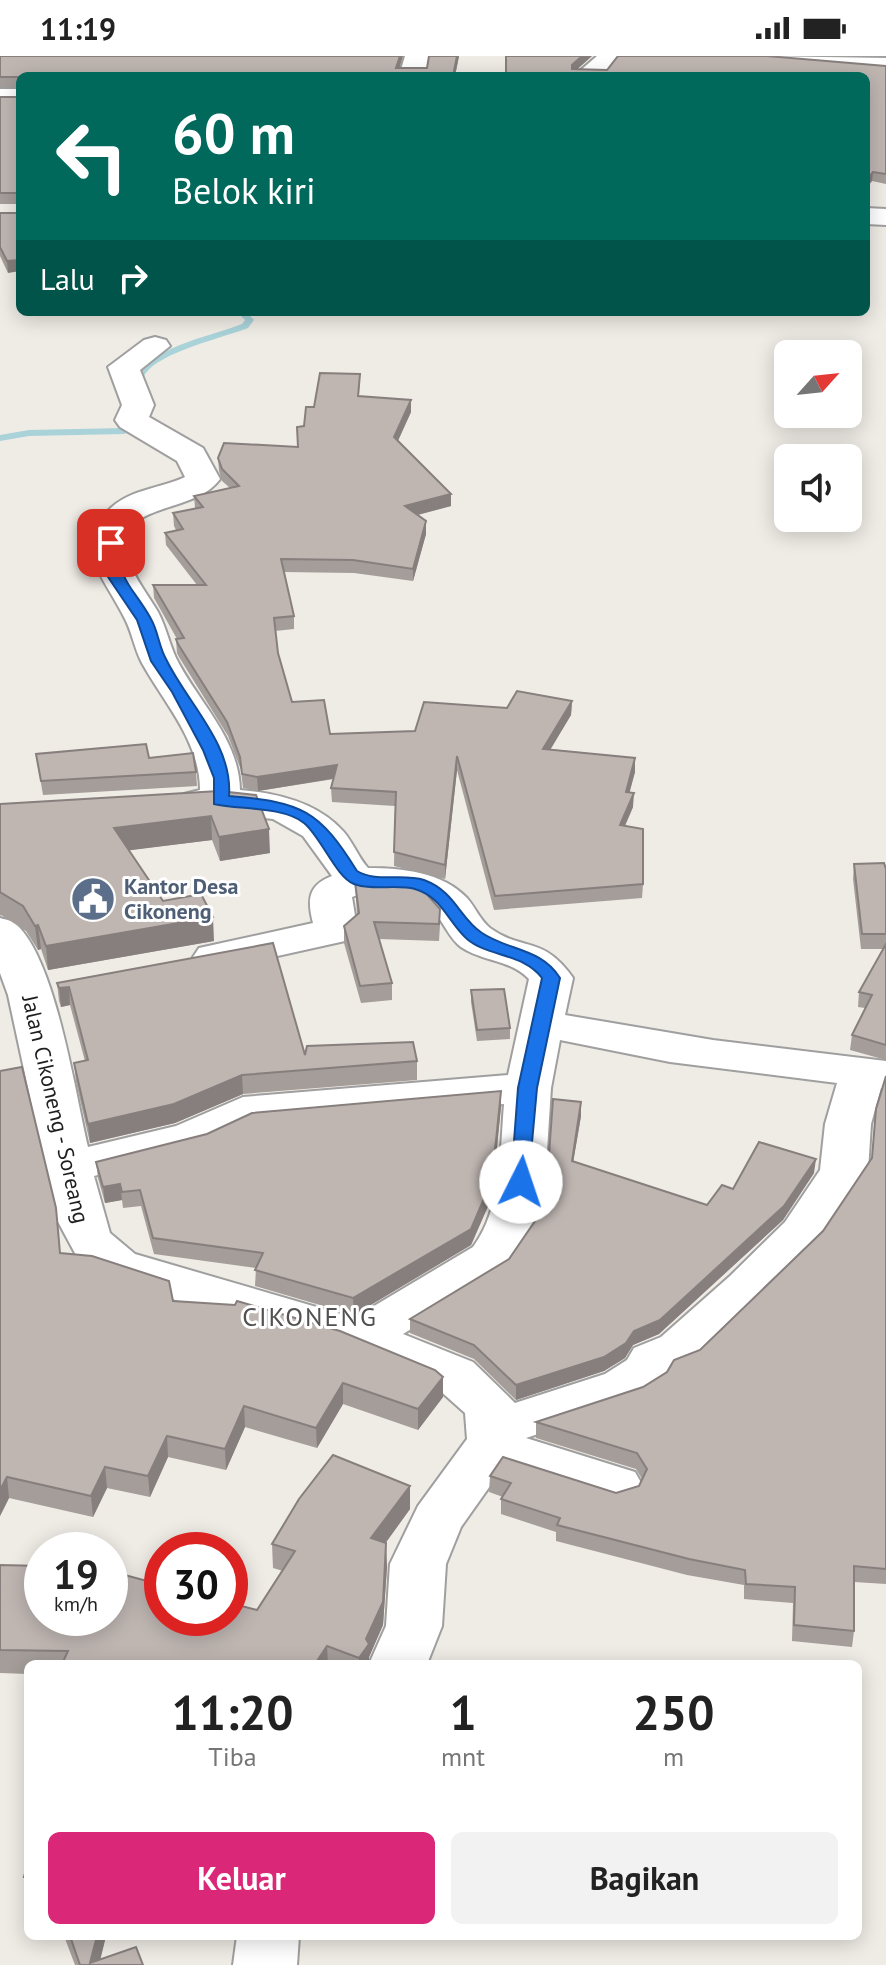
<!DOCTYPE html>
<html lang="id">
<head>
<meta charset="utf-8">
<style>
	body { margin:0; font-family:"PT Sans",sans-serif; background:#f2f2f2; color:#222; height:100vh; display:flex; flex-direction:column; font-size:30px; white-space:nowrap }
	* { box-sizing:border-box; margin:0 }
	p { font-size:26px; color:#767676 }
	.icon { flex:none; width:44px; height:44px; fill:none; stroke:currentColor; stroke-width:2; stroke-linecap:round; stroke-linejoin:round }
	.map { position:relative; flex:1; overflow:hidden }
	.sheet { position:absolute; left:24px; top:1604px; width:838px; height:280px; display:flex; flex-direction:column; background:#fff; border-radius:12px; box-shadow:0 4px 20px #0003 }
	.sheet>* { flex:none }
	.guide { position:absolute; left:16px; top:16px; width:854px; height:244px; border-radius:12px; box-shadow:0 4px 20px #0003; background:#00695c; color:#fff; overflow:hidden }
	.needle { width:52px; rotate:63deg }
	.controls { position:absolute; left:774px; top:284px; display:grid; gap:16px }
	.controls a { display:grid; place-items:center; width:88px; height:88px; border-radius:12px; background:#fff; box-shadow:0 4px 20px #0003; font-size:40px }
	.speed { position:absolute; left:24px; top:1476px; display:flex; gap:16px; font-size:40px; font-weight:700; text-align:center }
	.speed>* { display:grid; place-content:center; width:104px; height:104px; border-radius:50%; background:#fff; box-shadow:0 4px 20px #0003; line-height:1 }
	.speed small { font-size:20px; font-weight:400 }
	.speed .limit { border:12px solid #d22; background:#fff; color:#111 }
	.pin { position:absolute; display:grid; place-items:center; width:68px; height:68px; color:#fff; margin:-34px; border-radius:16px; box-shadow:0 4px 12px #0006 }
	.me { position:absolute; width:88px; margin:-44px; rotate:4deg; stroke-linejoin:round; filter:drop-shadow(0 0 6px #0008) }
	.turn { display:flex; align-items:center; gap:28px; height:168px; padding:0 24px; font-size:36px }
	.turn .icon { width:104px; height:104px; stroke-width:2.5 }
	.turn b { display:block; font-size:56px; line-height:68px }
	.then { display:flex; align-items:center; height:76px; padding:0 24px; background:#0003; gap:16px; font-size:30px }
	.eta { display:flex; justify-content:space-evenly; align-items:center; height:136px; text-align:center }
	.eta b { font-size:48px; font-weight:800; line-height:56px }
	.action { display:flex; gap:16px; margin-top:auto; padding:16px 24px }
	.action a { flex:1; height:92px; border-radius:12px; background:#db2777; color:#fff; font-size:32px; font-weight:800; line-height:92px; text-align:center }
	.action a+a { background:#f2f2f2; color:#222 }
	.status { display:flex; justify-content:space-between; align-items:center; height:56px; padding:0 40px; background:#fff; direction:ltr }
	.status svg { height:22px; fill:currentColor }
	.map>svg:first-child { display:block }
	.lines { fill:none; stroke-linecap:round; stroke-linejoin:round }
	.stream { fill:#a9d3d9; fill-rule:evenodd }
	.minor-casing { stroke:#9f9f9f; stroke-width:4 }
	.minor { fill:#fff; fill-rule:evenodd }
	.wall { fill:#a49d99 }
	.shaded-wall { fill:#867f7d }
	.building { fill:#bfb6b2; stroke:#867f7d; stroke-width:2 }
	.route { fill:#1a73e8; stroke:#114b97; stroke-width:2 }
	.labels { text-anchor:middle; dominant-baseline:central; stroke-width:6; stroke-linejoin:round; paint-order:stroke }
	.service-label { font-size:22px; font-weight:bold; fill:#4e5e75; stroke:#fff; text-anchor:start }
	.street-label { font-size:22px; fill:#1e1e1e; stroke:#fff }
	.quarter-label { font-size:26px; letter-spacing:2px; fill:#515151; stroke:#fff }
</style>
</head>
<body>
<div class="status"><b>11:19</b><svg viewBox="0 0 49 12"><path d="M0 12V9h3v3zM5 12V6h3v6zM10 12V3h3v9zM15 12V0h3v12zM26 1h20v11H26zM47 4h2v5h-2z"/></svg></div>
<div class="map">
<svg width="886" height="1909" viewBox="0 0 886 1909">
	<rect width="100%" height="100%" fill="#efebe5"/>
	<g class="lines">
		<g class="stream">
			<path d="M237,256H246L254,264L248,272C222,282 160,296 145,318C143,322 142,326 140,330H134L133,328C148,290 207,282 242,268L245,264Z"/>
			<path d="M138,366L141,367V371L124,378L29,380L0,385V379L29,374L123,372Z"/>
		</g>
		<g class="minor-casing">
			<g id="minor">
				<path d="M405,0H429L425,20H399Z"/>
				<path d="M597,0H622L607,20H574Z"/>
				<path d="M757,0L886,2V16L769,7Z"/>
				<rect x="0" y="33" width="20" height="16"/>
				<path d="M866,152L886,153V169L866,168Z"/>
				<path d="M155,281L166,284L170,290L140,314L154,349L149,361L203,392L220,423C201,449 159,448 134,467C114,501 142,528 158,556C166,571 169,587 176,602C198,646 239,682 240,734C277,737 317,746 343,775C353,786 358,801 368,812C402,812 442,816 467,842C475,851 480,864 490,872C523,896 543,879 573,922L565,959L713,984L886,1005V1033L881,1032L871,1068L868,1115L819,1188L697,1307L671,1317L664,1329L641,1344L526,1382L635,1416L643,1430L635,1444L616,1450L502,1413L461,1471L446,1508L442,1570L427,1608H369L386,1570L390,1508L418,1450L467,1383L465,1357L437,1332L342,1293L101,1222L77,1201L56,1162L8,939L0,917V862C6,864 13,864 17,869C56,906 75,1037 88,1091L176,1070L243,1041L508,1019L529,923C510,903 483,906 461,891C451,884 446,871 438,861C418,837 380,830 352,841L357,872L345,885L214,914L199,910L193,901L199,892L313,867C307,844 308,829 332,820L303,780L273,763L184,754L178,746L184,738L200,734C200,685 164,647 142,607C134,592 132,575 124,561C106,524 69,489 112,451C132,433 162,432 185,421L177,405L120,371L115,364L122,349L108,311L144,284ZM560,984L670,1006L837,1027L825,1068L820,1114L785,1166L730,1220L661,1281L634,1292L627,1304L605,1318L515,1347L473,1306L403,1278L507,1215L532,1178L545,1126L551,1032ZM504,1048C500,1096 502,1152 473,1191L354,1262L135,1198L110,1177L94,1120L207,1091L252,1070Z"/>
				<path d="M237,1880H299L297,1909H233Z"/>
			</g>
		</g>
		<use href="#minor" class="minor"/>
	</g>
	<g class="wall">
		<path d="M0,0L427,12L429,0H459L455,20H20V31H0Z"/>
		<path d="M592,0L577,13L607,14L886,10V128L872,125L506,20Z"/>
		<rect x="0" y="41" width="20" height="107"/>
		<path d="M0,157H20L8,217L0,200Z"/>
		<path d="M360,318L359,340L411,344V356L398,385L451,450L418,459L426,465V478L413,525L354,517L284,516L294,560V573L275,575L278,597L292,646L330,678L415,675L507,652L572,645L571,659L550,693L635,702V716L629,736L633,751L625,770L643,828L642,842L494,854L457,714L445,823L394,810L395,750L332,746L331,732L334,723L258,735L243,732L241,714L228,680L179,601L177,597L176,583H177L154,542L153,529H197L166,489L165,477L176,474L174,470L173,457L195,452L194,440L230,432L222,425L219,415L218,402L297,391L304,370L314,351Z"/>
		<path d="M36,698L196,716L197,730L43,739Z"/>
		<path d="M219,735L270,797L220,805L212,784L129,794L163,845L214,885L48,914L41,893L38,894L26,875L1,859L0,860V748Z"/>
		<path d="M854,808L886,813V1004L850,994L852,979L865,952L858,951L859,936L883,893H861L853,823Z"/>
		<path d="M355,826L440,869L439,885L379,883L392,927V944L361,947L344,887V870L357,858Z"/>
		<path d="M57,927L305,999L417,1005V1024L243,1038L175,1067L90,1087L76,1026L74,1007L85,1005L70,949L61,951L59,945Z"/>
		<path d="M471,934L510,972V983L477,985L471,946Z"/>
		<path d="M0,1015L60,1197L173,1245L443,1341L418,1374L343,1348L317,1392L245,1371L226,1414L168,1401L150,1441L107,1432L93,1461L9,1442L0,1460Z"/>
		<path d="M886,1020V1528L854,1526V1575L852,1591L792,1585L793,1547L744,1543V1529L687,1519L556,1485V1476L501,1458V1443L503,1441L489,1436L490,1420L616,1437L639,1430L642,1423L636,1413L536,1382V1366L643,1331L700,1294L823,1175L872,1103L876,1053Z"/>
		<path d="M501,1035V1051L492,1141L471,1189L354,1259L255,1230L256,1212L154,1198L141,1150L123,1152L122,1144L105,1147L98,1122L96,1106Z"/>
		<path d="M581,1046V1060L573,1106L707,1149L733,1133L814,1117L783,1164L659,1278L633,1289L625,1302L604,1315L516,1344L474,1303L410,1277V1263L509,1203L535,1165Z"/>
		<path d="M410,1430V1453L385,1487L387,1511L383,1569L369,1601V1608H28V1618L0,1617V1509L257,1554L283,1515L273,1512L272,1488Z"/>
		<path d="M28,1806V1845L24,1821Z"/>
		<path d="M64,1880H106L100,1903L143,1909H75Z"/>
	</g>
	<g class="shaded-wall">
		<path d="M400,0H403L397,20L396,12Z"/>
		<path d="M457,0H459L455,20H453Z"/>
		<path d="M582,0H592L572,18V9Z"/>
		<path d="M873,116L872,125L866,133V125Z"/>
		<path d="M20,204V215L8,217L7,205Z"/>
		<path d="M411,344V356L394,393V381Z"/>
		<path d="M451,438V450L405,462V450Z"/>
		<path d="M426,465V478L413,525V513Z"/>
		<path d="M572,645L571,659L543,706V693Z"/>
		<path d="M457,700V714L445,823V809Z"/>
		<path d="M635,702V716L626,750V736Z"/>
		<path d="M337,709V722L258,735L257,721Z"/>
		<path d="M634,737L633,751L619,783L620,769Z"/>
		<path d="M211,760L212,784L116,796L114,772Z"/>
		<path d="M269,773L270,797L220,805L219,781Z"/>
		<path d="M213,861L214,885L48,914L46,890Z"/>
		<path d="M38,869L41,893L38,894L35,870Z"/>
		<path d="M69,931L70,949L61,951L59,932Z"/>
		<path d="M242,1019L243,1038L175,1067L90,1087L88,1068Z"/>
		<path d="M501,1035V1051L492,1141L471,1189L354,1259L353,1242Z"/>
		<path d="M581,1046V1060L571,1119L572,1105Z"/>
		<path d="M816,1103L814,1117L783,1164L659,1278L633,1289L625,1302L604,1315L516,1344V1329L634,1275Z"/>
		<path d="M120,1128L122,1144L105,1147L103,1131Z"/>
		<path d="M443,1321V1341L418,1374V1353Z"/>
		<path d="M343,1327V1348L317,1392L316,1372Z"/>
		<path d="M244,1350L245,1371L226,1414L225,1393Z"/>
		<path d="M167,1380L168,1401L150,1441L148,1420Z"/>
		<path d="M105,1411L107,1432L93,1461L91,1440Z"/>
		<path d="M7,1421L9,1442L0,1460V1434Z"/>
		<path d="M410,1430V1453L372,1506L371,1482Z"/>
		<path d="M386,1487L387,1511L383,1569L369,1601V1608H359V1602L366,1583Z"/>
		<path d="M327,1590L328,1608H315Z"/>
		<path d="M97,1880H106L99,1909L90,1907Z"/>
	</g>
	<g class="building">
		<path d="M0,0H400L396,12H427L429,0H457L453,20L0,21Z"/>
		<path d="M506,0H582L572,9V13L607,14L618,0H767L886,10V118L873,116L866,125V20H506Z"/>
		<rect x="0" y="41" width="20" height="96"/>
		<path d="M0,157H20V204L7,205L0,191Z"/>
		<path d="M320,317L360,318L358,340L411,344L394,381L451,438L405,450L426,465L413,513L353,504L281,503L294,560L274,562L278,597L292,646L324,644L330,678L415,675L424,646L507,652L517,635L572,645L543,693L635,702L626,736L634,737L620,769L643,773V828L495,840L457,700L445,809L394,796L396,736L331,732L337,709L257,721L242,718L240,701L227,666L178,588L176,583L184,582L153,529H206L165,477L183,473L173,457L203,451L194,440L239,430L222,413L218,402L224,387L298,391L297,371L304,370L306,351H314Z"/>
		<path d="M146,688L149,702L193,697L196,716L41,725L36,698Z"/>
		<path d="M219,735L256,739L269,773L219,781L211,760L114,772L163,845L201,838L213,861L46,890L38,869L35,870L23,850L0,836V748Z"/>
		<path d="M884,807L886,813V878H862L854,808Z"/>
		<path d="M364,822L396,825L424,835L440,853L439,868L374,866L392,927L360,930L344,870L359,857L355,826Z"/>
		<path d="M273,887L305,999L307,990L413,986L417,1005L242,1019L174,1048L88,1068L74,1007L88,1004L69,931L59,932L57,927Z"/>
		<path d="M886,888V989L852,979L872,939L859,936Z"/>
		<path d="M504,933L510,972L477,974L471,934Z"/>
		<path d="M22,1011L56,1152L60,1197L92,1200L169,1225L173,1245L235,1249L237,1245L340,1275L435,1314L443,1321L418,1353L343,1327L316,1372L244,1350L225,1393L167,1380L148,1420L105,1411L91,1440L7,1421L0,1434V1015Z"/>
		<path d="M886,1020V1513L854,1510V1575L794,1569L795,1531L746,1528L745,1514L689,1503L557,1469L560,1462L501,1443L511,1427L490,1420L503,1401L616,1437L639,1430L647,1413L637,1397L536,1366L643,1331L667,1316L674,1304L700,1294L823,1175L872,1102L876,1053Z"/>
		<path d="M501,1035L492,1124L471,1173L353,1242L255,1214L263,1197L153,1182L140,1134L122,1136L120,1128L103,1131L96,1106L207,1078L252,1057Z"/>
		<path d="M553,1043L581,1046L572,1105L707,1149L722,1129L733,1133L759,1086L816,1103L784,1150L660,1264L634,1275L626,1287L604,1301L516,1329L474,1289L410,1263L509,1203L535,1165L548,1112Z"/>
		<path d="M333,1399L410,1430L371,1482L386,1487L383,1546L366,1583L369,1588L359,1602L327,1590L315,1608H62L68,1595L0,1594V1509L42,1510V1562H110V1515L162,1529V1562H230V1547L257,1554L295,1495L272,1488L299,1443Z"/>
		<path d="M28,1806V1821H24Z"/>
		<path d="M70,1880H97L90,1907L136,1891L143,1909H80Z"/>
	</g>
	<path class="route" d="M106,484L119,487C119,529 133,530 151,563C158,575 159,591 166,603C187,647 233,688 229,740C302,746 319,754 357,815C376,827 403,817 424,824C456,836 459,862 482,877C509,895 541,892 560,922L537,1032L528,1130L521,1132L511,1126L518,1032L542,922C523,897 488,901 467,883C448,866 442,841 415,833C396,828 372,835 354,828C336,821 321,781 304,767C283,750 239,754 214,748V722L203,694L172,636L151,605L137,564L104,515Z"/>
	<defs>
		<g id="civic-disc" transform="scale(2.3)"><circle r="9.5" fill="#5c6f8a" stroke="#fff"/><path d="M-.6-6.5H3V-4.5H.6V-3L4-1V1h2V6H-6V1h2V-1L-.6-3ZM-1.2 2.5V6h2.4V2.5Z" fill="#fff"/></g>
	</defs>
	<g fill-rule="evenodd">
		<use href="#civic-disc" x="93" y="843"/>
	</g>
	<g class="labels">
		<g class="service-label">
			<text x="124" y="830">Kantor Desa<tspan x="124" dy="25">Cikoneng</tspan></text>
		</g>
		<g class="street-label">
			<text transform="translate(56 1053) rotate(77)">Jalan Cikoneng - Soreang</text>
		</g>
		<g class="quarter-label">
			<text x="310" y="1260">CIKONENG</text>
		</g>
	</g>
</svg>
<div class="controls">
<a><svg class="needle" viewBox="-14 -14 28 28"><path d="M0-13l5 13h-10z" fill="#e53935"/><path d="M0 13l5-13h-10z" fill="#767676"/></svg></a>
<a><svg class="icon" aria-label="sound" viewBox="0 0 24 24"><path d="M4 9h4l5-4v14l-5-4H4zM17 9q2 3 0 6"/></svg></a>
</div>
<div class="speed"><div>19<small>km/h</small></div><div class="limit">30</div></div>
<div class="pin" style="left:111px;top:487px;background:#d93025"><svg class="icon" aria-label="arrive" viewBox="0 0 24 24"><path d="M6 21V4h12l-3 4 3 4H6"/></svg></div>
<svg class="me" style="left:521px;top:1126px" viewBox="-20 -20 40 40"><circle r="19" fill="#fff"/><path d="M0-13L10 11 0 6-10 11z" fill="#1a73e8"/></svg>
<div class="guide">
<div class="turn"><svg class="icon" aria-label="left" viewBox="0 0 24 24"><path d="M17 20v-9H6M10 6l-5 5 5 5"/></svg><div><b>60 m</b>Belok kiri</div></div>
<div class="then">Lalu<svg class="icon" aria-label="right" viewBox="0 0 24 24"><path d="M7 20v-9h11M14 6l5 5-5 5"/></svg></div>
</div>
<section class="sheet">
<div class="eta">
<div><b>11:20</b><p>Tiba</p></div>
<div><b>1</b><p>mnt</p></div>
<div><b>250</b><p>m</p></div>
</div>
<div class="action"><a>Keluar</a><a>Bagikan</a></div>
</section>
</div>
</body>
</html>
